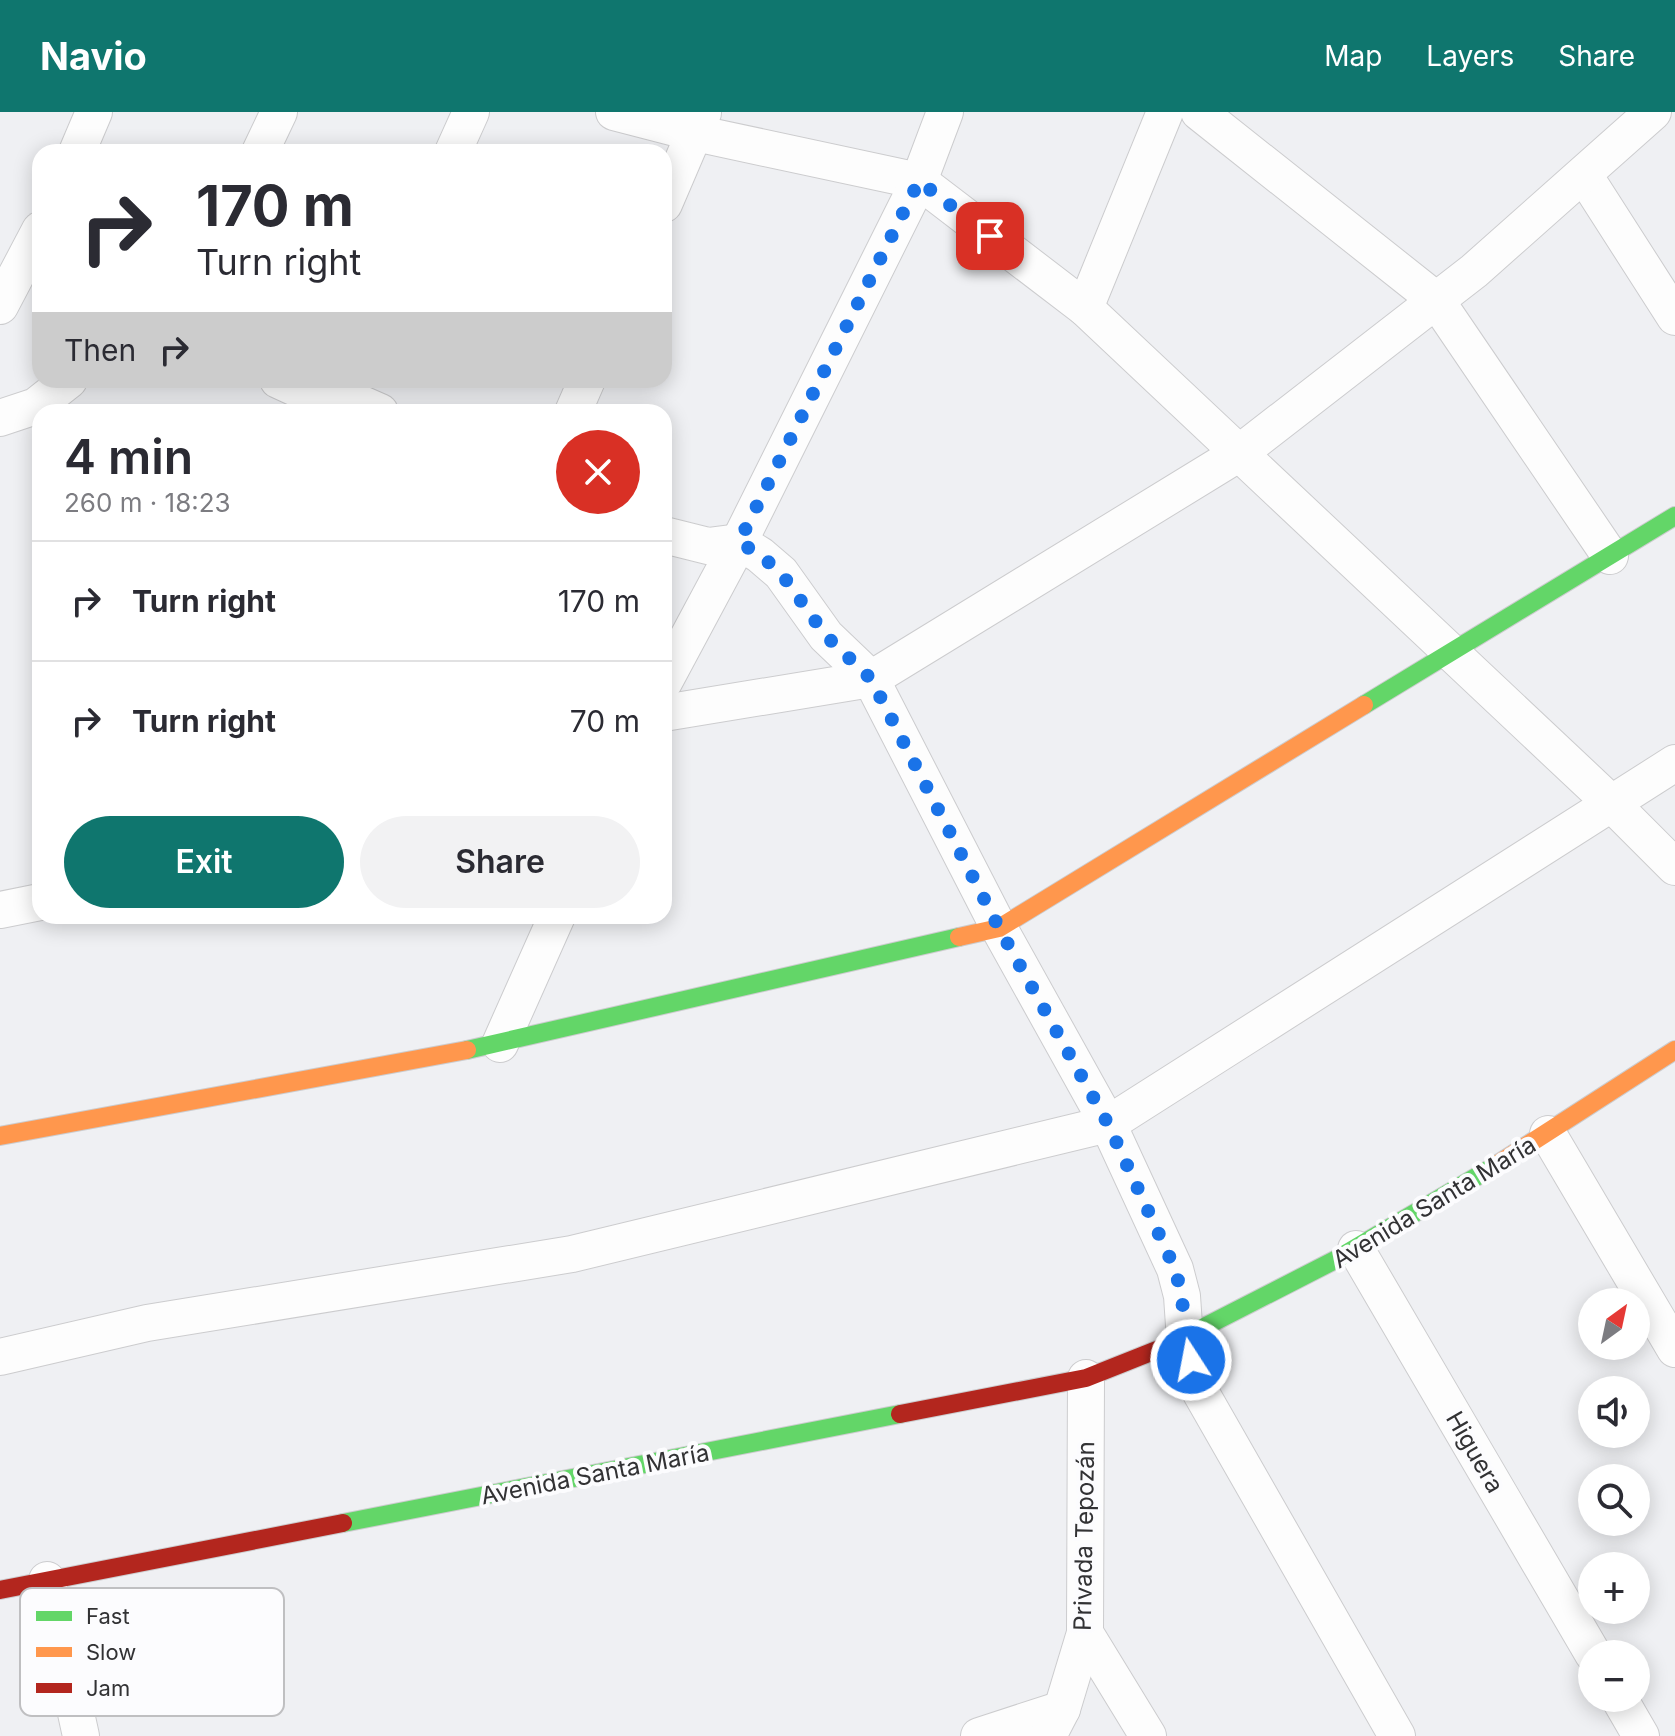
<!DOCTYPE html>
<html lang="en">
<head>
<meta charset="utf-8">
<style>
	body { margin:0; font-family:Inter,sans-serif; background:#f2f2f3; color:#2b2b33; height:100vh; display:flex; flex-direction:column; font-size:30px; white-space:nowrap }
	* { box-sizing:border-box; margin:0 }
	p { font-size:26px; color:#7c7c81 }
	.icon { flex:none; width:44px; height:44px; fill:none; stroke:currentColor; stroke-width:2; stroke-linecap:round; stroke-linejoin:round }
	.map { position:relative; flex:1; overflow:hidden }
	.panel { position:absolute; left:32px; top:292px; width:640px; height:520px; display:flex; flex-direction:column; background:#fff; border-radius:24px; box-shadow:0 4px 20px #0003 }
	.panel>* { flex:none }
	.top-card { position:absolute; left:32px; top:32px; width:640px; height:244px; border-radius:24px; box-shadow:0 4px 20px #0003; background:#fff; color:#2b2b33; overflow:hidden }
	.needle { width:52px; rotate:33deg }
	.buttons { position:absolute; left:1578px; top:1176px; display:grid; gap:16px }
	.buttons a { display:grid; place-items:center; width:72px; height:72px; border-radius:50%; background:#fff; box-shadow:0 4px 20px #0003; font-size:40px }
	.pin { position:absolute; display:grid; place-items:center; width:68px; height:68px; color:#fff; margin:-34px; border-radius:16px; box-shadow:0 4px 12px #0006 }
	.me { position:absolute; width:88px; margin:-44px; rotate:349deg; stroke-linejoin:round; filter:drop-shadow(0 0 6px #0008) }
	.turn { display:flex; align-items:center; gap:28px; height:168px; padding:0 32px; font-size:36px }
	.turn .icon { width:104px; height:104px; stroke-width:2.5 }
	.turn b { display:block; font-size:56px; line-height:68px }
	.then { display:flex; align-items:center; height:76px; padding:0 32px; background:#0003; gap:16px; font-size:30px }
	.round { display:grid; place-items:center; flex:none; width:84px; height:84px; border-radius:42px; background:#f2f2f3 }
	.overview { display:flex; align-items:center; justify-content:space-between; height:136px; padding:0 32px }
	h1 { font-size:48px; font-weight:600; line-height:60px }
	.primary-button { display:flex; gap:16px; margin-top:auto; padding:16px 32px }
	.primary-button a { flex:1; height:92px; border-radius:48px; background:#0f766e; color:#fff; font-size:32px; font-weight:600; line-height:92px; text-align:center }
	.primary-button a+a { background:#f2f2f3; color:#2b2b33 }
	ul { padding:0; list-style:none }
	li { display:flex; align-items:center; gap:24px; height:120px; padding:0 32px; border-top:2px solid #e1e1e2 }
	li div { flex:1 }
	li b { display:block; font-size:30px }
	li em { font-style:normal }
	header { display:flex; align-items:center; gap:48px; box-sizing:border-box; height:112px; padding:0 40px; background:#0f766e; color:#fff }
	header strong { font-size:38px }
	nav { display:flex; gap:44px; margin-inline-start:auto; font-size:28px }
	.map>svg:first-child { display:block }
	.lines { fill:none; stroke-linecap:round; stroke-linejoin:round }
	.street-casing { stroke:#ccccce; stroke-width:38 }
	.fast-casing { stroke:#ccccce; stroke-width:20 }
	.slow-casing { stroke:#ccccce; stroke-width:20 }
	.jam-casing { stroke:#ccccce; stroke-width:20 }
	.street { stroke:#fdfdfd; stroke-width:36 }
	.fast { stroke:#63d668; stroke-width:18 }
	.slow { stroke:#ff974d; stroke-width:18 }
	.jam { stroke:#b3261e; stroke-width:18 }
	.route { stroke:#1a73e8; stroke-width:14; stroke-dasharray:0 25.2 }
	.labels { text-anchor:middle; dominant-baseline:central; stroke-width:8; stroke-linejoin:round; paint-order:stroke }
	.street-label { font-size:24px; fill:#323234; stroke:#fcfcfe }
	.key { fill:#fcfcfe; stroke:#bfbfc1; stroke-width:2 }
	.key-label { font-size:22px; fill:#323234 }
</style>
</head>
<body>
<header>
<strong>Navio</strong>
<nav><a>Map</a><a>Layers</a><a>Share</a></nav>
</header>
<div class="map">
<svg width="1675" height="1624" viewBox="0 0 1675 1624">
	<rect width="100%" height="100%" fill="#eff0f3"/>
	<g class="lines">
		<g class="street-casing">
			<g id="street">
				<path d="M614,0L695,21L919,69L1085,196L1611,691L1675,755"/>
				<path d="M1199,0L1436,188L1610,444"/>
				<path d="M77,40L94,0"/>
				<path d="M260,40L279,0"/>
				<path d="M453,40L471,0"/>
				<path d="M1584,63L1675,205"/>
				<path d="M664,92L703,1"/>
				<path d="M0,194L40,118"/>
				<path d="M1085,196L1165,0"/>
				<path d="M278,268L315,285L339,282L380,300"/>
				<path d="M573,300L587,268"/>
				<path d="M0,306L36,294L69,268"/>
				<path d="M664,423L708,434L739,430L760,443L781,461L826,524L871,567L999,816L1108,1012L1175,1157L1182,1184L1185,1228L1201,1281L1397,1624"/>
				<path d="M664,570L739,430L919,69L945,0"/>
				<path d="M664,601L871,567L1238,342L1474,159L1653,0"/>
				<path d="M0,798L40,790"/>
				<path d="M500,932L557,804"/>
				<path d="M1548,1022L1675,1237"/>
				<path d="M1356,1137L1593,1542"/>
				<path d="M0,1245L147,1211L572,1142L1108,1012L1675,651"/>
				<path d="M47,1468L81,1624"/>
				<path d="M1085,1521L1148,1624"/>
				<path d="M1619,1586L1641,1624"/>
				<path d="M979,1624L1062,1597"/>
				<path d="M1048,1624L1062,1597L1085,1521L1086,1266"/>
			</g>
		</g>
		<g class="fast-casing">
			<g id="fast">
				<path d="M1364,593L1675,404"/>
				<path d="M467,938L959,825"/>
				<path d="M1169,1233L1335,1148L1498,1052"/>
				<path d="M343,1411L900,1302"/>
			</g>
		</g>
		<g class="slow-casing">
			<g id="slow">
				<path d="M959,825L999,816L1364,593"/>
				<path d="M0,1024L467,938"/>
				<path d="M1498,1052L1675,938"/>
			</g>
		</g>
		<g class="jam-casing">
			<g id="jam">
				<path d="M900,1302L1086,1266L1169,1233"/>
				<path d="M0,1478L343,1411"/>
			</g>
		</g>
		<use href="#street" class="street"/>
		<use href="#fast" class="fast"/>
		<use href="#slow" class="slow"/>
		<use href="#jam" class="jam"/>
	</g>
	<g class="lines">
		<path class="route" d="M990,124L919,69L739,430L760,443L781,461L826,524L871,567L999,816L1108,1012L1175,1157L1182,1184L1185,1228L1191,1248"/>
	</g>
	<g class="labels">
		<g class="street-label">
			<text transform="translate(1434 1090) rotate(-31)">Avenida Santa María</text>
			<text transform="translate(1475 1340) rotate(60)">Higuera</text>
			<text transform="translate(595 1362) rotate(-11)">Avenida Santa María</text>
			<text transform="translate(1084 1424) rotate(-89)">Privada Tepozán</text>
		</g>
	</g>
	<rect x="20" y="1476" width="264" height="128" rx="12" class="key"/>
	<rect x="36" y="1499" width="36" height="10" fill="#63d668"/>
	<rect x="36" y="1535" width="36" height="10" fill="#ff974d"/>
	<rect x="36" y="1571" width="36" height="10" fill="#b3261e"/>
	<g class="key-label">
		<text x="86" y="1512">Fast</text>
		<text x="86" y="1548">Slow</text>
		<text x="86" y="1584">Jam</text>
	</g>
</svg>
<div class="buttons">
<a><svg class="needle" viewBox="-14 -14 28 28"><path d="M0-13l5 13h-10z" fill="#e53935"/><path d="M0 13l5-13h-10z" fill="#7c7c81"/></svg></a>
<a><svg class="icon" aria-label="sound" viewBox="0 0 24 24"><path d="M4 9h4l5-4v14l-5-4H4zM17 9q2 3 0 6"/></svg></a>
<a><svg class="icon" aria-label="search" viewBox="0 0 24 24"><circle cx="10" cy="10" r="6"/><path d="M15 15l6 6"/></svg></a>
<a>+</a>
<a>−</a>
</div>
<div class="pin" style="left:990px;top:124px;background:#d93025"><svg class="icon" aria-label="arrive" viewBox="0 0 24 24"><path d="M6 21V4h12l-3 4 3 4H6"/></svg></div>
<svg class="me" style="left:1191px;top:1248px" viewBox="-20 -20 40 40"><circle r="17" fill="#1a73e8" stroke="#fff" stroke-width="3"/><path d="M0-11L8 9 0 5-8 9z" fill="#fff"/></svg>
<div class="top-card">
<div class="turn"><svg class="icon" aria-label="right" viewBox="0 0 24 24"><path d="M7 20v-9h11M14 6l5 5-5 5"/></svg><div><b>170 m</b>Turn right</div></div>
<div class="then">Then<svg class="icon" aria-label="right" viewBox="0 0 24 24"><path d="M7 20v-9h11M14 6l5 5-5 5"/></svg></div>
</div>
<section class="panel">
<div class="overview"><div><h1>4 min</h1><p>260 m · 18:23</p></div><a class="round" style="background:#d93025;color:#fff"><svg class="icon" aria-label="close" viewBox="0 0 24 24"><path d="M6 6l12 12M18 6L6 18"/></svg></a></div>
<ul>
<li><svg class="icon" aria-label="right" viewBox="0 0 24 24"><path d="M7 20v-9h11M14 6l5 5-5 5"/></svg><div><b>Turn right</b></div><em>170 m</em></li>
<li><svg class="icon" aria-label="right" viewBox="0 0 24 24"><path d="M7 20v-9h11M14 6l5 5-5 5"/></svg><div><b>Turn right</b></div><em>70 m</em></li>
</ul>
<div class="primary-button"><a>Exit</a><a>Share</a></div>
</section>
</div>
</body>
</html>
